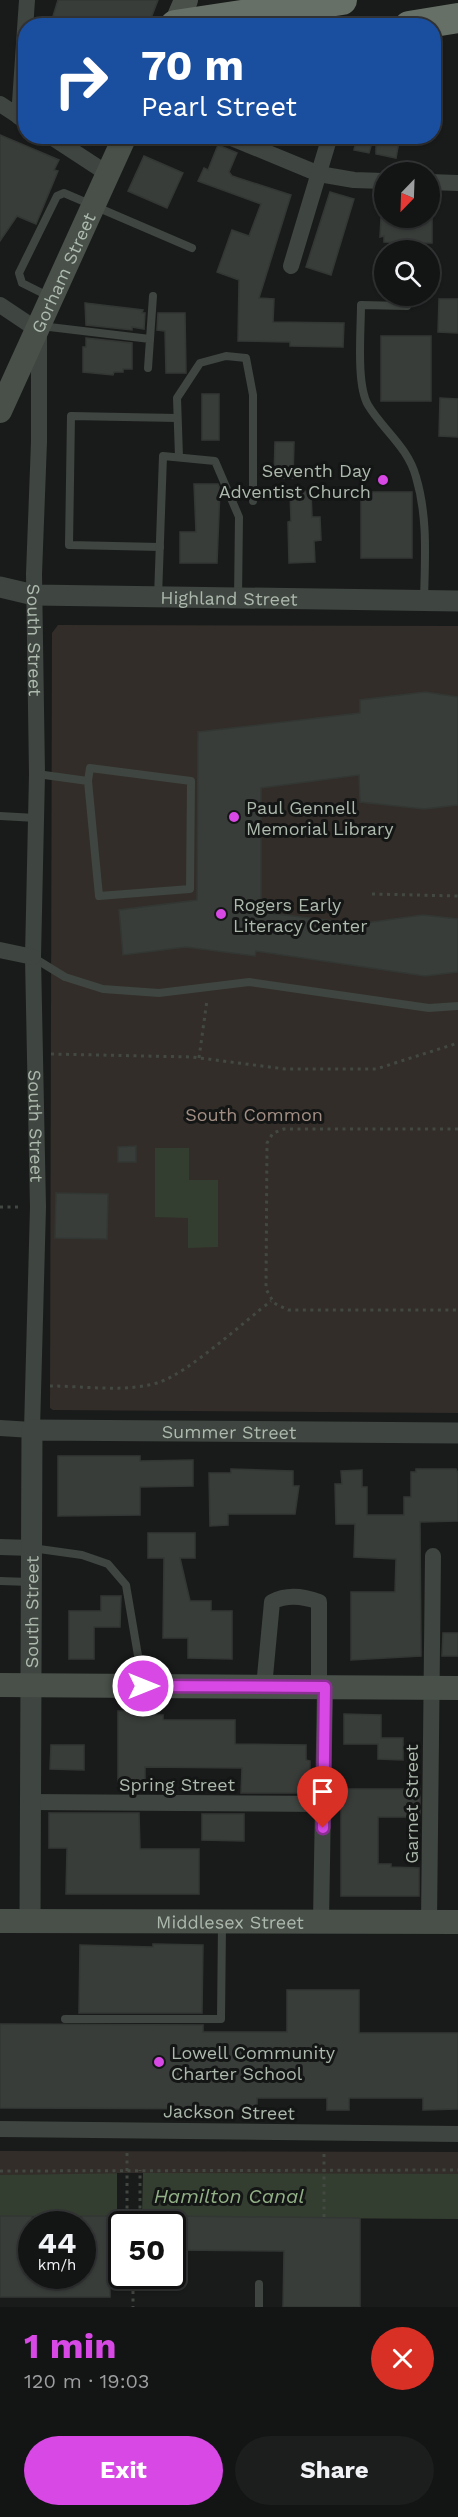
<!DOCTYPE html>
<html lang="en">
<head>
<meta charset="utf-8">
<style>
	body { margin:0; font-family:"Work Sans",sans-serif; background:#1c1d1d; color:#f1f3f6; height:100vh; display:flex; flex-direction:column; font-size:22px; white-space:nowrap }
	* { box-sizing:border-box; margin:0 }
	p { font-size:20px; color:#9d9ea0 }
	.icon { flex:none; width:33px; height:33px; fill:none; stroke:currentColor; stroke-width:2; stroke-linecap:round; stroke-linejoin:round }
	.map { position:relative; height:2307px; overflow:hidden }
	.details { display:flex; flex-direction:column; background:#131414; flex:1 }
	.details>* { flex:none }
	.guide { position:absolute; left:18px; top:18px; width:423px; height:126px; border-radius:24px; box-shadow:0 2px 4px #0004,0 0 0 2px #323334; background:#1a4fa0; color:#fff; overflow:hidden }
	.needle { width:39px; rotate:203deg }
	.tools { position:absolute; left:374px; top:162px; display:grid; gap:12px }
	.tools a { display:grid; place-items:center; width:66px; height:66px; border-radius:50%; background:#131414; box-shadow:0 2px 4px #0004,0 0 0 2px #323334; font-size:30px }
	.speed { position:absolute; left:18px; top:2211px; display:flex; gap:12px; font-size:30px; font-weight:700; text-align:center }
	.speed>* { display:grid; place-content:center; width:78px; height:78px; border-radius:50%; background:#131414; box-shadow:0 2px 4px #0004,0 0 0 2px #323334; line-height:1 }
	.speed small { font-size:15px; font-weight:400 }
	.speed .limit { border:3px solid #111; border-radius:9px; background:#fff; color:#111 }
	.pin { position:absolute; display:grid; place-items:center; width:51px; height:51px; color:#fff; margin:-62px -26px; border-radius:50% 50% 50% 0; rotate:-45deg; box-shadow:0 0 6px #0007 }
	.pin .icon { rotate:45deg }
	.me { position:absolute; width:66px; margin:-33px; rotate:90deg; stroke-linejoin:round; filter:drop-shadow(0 0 4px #0008) }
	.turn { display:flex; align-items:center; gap:21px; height:126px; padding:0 24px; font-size:27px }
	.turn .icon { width:78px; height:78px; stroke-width:2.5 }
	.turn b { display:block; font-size:42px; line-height:51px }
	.round { display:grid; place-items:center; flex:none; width:63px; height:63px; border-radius:32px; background:#1c1d1d }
	.headline { display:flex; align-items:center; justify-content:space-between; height:102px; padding:0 24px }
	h1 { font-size:36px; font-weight:700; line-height:45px; color:#d748e4 }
	.button { display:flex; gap:12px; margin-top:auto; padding:12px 24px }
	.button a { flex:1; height:69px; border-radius:36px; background:#d748e4; color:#fff; font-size:24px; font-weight:700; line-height:69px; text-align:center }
	.button a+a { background:#1c1d1d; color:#f1f3f6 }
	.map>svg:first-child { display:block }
	.green { fill:#322d29 }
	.water { fill:#343e30 }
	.pier { fill:#191b1a }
	.building { fill:#393d3a; stroke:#333734; stroke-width:1.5 }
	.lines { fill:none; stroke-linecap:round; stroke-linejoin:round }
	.path { stroke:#434942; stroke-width:3; stroke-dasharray:3 4.5; stroke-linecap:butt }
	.service { stroke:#3f4540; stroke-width:8 }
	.minor { stroke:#3f4540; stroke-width:16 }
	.tertiary { stroke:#3f4540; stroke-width:21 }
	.secondary { stroke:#485049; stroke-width:24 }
	.motorway { stroke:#677067; stroke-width:30 }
	.route-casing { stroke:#8c2f94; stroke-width:15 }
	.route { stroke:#d748e4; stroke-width:10 }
	.poi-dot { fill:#d748e4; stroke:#141615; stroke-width:2 }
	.labels { text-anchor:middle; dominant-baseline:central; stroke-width:6; stroke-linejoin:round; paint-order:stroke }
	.street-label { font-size:18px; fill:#adb9ad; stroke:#141615 }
	.poi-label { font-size:18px; fill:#adb9ad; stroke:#141615; text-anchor:start }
	.park-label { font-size:18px; fill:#a38f85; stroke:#141615 }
	.water-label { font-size:20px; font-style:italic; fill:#93b187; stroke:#141615 }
</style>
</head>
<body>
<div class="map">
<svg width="458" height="2307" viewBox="0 0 458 2307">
	<rect width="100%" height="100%" fill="#191b1a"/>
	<g class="green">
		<path d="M58,625L458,626V1413L53,1410L50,1408L52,633Z"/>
		<path d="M0,2151L458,2152V2174L0,2175Z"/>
	</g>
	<g class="water">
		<path d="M155,1148H189V1180H218V1247L188,1248V1218L155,1217Z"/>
		<path d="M140,2173L458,2174V2219L0,2216V2175Z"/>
	</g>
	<path class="pier" d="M117,2173H143L142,2216H117Z"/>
	<g class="building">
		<path d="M58,0H158L148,26H50Z"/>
		<path d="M0,135L59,160L54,170L58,171L36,224L17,216L0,241Z"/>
		<path d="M357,136H374L369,153L354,150Z"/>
		<path d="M376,136H400L396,158L376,154Z"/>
		<path d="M218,145L237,153L229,172L232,176L291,195L259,298L274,299L273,322L344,323L343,347L290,346V342L238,341L239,280L217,272L232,230L249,236L261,204L198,181L204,168L208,170Z"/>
		<path d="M144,156L183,173L167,208L128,191Z"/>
		<path d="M330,192L354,199L331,275L306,267Z"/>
		<path d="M381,218H432V243L384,242V236L380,237Z"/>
		<path d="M439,299H458V333L438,332Z"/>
		<path d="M85,303L143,310L142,313H145L144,329L132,327V330L86,325Z"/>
		<path d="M158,313H185L186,373H166L165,331L157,330Z"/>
		<rect x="381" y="336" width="50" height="65"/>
		<path d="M86,338L132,343V369H123V372H114L113,375L83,372V347H86Z"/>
		<rect x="202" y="394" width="17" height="46"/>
		<path d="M440,398L458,399V437L439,436Z"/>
		<path d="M275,442H294L293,478H274Z"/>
		<path d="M194,484H218L220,489L217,563H180V532H196Z"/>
		<path d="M311,491L312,517H320L321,540L314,541L315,562L289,563L288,522L291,521L290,492Z"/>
		<rect x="361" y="492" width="51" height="66"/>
		<path d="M425,692L458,697V805L424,809L360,802L359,775L261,788V912L358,924L423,915L458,919V972L425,976L256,951L255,956L186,947L123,955L119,910L197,900L198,732L360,713V700Z"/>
		<path d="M136,1146V1162H118V1147Z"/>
		<path d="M56,1193L108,1194L107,1239L55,1238Z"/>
		<path d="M58,1456H140V1461L193,1460V1486L140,1487V1515L58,1516Z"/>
		<path d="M231,1469L293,1471V1486H299L295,1514H228V1525L210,1526L209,1473H231Z"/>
		<path d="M416,1469H456L458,1473V1521L420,1522L421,1656L351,1660V1592H395L396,1559L354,1557L355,1524H336L335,1484H342L341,1471L362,1470V1487H367V1515H404V1497H411V1472H416Z"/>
		<path d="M148,1533H195V1558H180L190,1601H211V1611H232V1659L188,1658V1638H163L164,1558H148Z"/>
		<path d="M101,1596H121L120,1627H94V1659H69V1611H101Z"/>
		<path d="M443,1633H458V1656H442Z"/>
		<path d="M118,1711H132V1715H163V1720H235V1744L306,1745V1760L310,1761V1793H241L242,1768L145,1767V1782H118Z"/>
		<path d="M344,1714L381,1715V1738H403V1760L378,1759V1744H344Z"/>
		<path d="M51,1745H84V1770L50,1769Z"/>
		<path d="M344,1789H420V1817H378V1864H391V1867L419,1868V1896H341V1795H345Z"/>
		<path d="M49,1813H139L140,1849H199V1894H66L67,1848H49Z"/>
		<path d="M202,1814H244V1841L202,1840Z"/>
		<path d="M153,1944L203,1945L202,2013H79L80,1945L153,1947Z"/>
		<path d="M287,1990H359V2033H458V2109L423,2110V2098H349V2110H327V2098H257V2109L0,2108V2024L203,2025V2032H287Z"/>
		<path d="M0,2216H32V2276H82V2216H122V2240H118V2243L110,2244V2297H0Z"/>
		<path d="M172,2216L360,2218V2307H283L284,2251L172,2250Z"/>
	</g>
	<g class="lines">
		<g class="path">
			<path d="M372,894L458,896"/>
			<path d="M51,1054L192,1057L285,1069H376L458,1043"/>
			<path d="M199,1058L207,1000"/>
			<path d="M458,1129H284L273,1133L267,1143L266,1289L274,1303L288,1310H458"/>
			<path d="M0,1207H21"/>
			<path d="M50,1386C85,1386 127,1393 160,1382C189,1372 245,1321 271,1301"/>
			<path d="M0,2171L458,2170"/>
			<path d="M127,2216V2149"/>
			<path d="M140,2216V2170"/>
			<path d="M324,2217V2150"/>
			<path d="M133,2276V2307"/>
		</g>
		<g class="service">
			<path d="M50,297L22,283L19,273L57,196L64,193L192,248"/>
			<path d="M407,306L361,305C361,331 356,384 368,405C383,430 408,447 416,477C428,517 425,558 424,600"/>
			<path d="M41,326L150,339L148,368"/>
			<path d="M150,339L153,296"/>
			<path d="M179,457L177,398L200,363L226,356L246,358L253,395V501"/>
			<path d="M160,547L69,545L71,416L177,418"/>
			<path d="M158,597L163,456L215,461L239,517L238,598"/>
			<path d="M37,774L88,781L99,896L190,889L191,781L90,768L88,781"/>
			<path d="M0,816L36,818"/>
			<path d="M34,958L65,977L103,989L159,993L249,982L429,1008L458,1006"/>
			<path d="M32,1548L82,1555L108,1564L126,1585L143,1685"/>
			<path d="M0,1581L30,1582"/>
			<path d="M65,2019H221L222,1925"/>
			<path d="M259,2307V2284"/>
		</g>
		<g class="minor">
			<path d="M0,104L26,121"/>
			<path d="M19,117L27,0"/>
			<path d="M50,136L108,174"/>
			<path d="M227,136L319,174L354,180L384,181"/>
			<path d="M429,182L458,183"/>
			<path d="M291,266L330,136"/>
			<path id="s1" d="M0,305L39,331V442L34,574L37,774L33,957L38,1207L32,1430L0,1428"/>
			<path d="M0,950L33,957"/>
			<path d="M0,1547L32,1548"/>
			<path d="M264,1687L272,1602C287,1594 303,1596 319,1602V1687"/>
			<path d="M30,1802L323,1804"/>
			<path d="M321,1921L325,1687"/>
			<path d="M429,1922L433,1556"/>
			<path d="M0,2129L458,2134"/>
		</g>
		<g class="tertiary">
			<path id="s2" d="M0,587L34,595L458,601"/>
			<path id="s3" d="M30,1921L32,1430L458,1433"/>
		</g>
		<g class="secondary">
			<path d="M175,26L186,0"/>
			<path id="s4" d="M0,411L125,136"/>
			<path d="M0,1685L458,1688"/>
			<path id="s5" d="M0,1921L458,1922"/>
		</g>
		<g class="motorway">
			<path d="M175,25L342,0"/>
			<path d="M409,26L458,18"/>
		</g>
	</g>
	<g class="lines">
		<g class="route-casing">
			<path id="route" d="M143,1686L325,1687L323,1828"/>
		</g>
		<use href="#route" class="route"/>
	</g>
	<g class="poi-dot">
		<circle cx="383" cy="480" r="6"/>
		<circle cx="234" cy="817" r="6"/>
		<circle cx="221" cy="914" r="6"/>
		<circle cx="159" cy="2062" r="6"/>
	</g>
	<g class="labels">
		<g class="street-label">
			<text stroke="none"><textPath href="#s4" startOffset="152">Gorham Street</textPath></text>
			<text stroke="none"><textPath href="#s2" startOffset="230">Highland Street</textPath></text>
			<text stroke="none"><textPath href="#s1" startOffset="356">South Street</textPath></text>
			<text stroke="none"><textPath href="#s1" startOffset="842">South Street</textPath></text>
			<text stroke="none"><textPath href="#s3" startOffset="688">Summer Street</textPath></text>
			<text stroke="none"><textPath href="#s3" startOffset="309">South Street</textPath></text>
			<text x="177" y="1784">Spring Street</text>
			<text transform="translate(411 1804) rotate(-90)">Garnet Street</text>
			<text stroke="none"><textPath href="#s5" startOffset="230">Middlesex Street</textPath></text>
			<text transform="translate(229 2112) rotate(1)">Jackson Street</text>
		</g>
		<g class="poi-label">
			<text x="371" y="470" text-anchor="end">Seventh Day<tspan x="371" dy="21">Adventist Church</tspan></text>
			<text x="246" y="807">Paul Gennell<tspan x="246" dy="21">Memorial Library</tspan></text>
			<text x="233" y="904">Rogers Early<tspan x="233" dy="21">Literacy Center</tspan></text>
			<text x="171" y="2052">Lowell Community<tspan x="171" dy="21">Charter School</tspan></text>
		</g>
		<g class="park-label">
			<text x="254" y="1114">South Common</text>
		</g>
		<g class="water-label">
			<text x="229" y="2196">Hamilton Canal</text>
		</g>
	</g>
</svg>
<div class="tools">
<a><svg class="needle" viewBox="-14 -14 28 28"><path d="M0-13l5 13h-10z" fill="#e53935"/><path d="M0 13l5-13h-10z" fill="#9d9ea0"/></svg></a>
<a><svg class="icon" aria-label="search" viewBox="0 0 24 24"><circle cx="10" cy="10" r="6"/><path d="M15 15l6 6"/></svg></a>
</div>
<div class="speed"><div>44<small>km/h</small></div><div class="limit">50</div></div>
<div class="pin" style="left:323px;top:1828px;background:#d93025"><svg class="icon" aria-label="arrive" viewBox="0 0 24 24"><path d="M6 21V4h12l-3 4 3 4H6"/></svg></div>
<svg class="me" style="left:143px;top:1686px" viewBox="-20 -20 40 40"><circle r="17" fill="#d748e4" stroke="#fff" stroke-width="3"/><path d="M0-11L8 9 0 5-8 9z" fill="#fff"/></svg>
<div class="guide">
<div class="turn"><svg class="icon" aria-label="right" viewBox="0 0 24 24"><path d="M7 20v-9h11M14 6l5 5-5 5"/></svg><div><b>70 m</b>Pearl Street</div></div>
</div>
</div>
<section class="details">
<div class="headline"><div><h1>1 min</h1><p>120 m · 19:03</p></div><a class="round" style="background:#d93025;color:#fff"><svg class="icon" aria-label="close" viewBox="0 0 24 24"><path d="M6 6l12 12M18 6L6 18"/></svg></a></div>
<div class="button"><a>Exit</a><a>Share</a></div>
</section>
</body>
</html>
